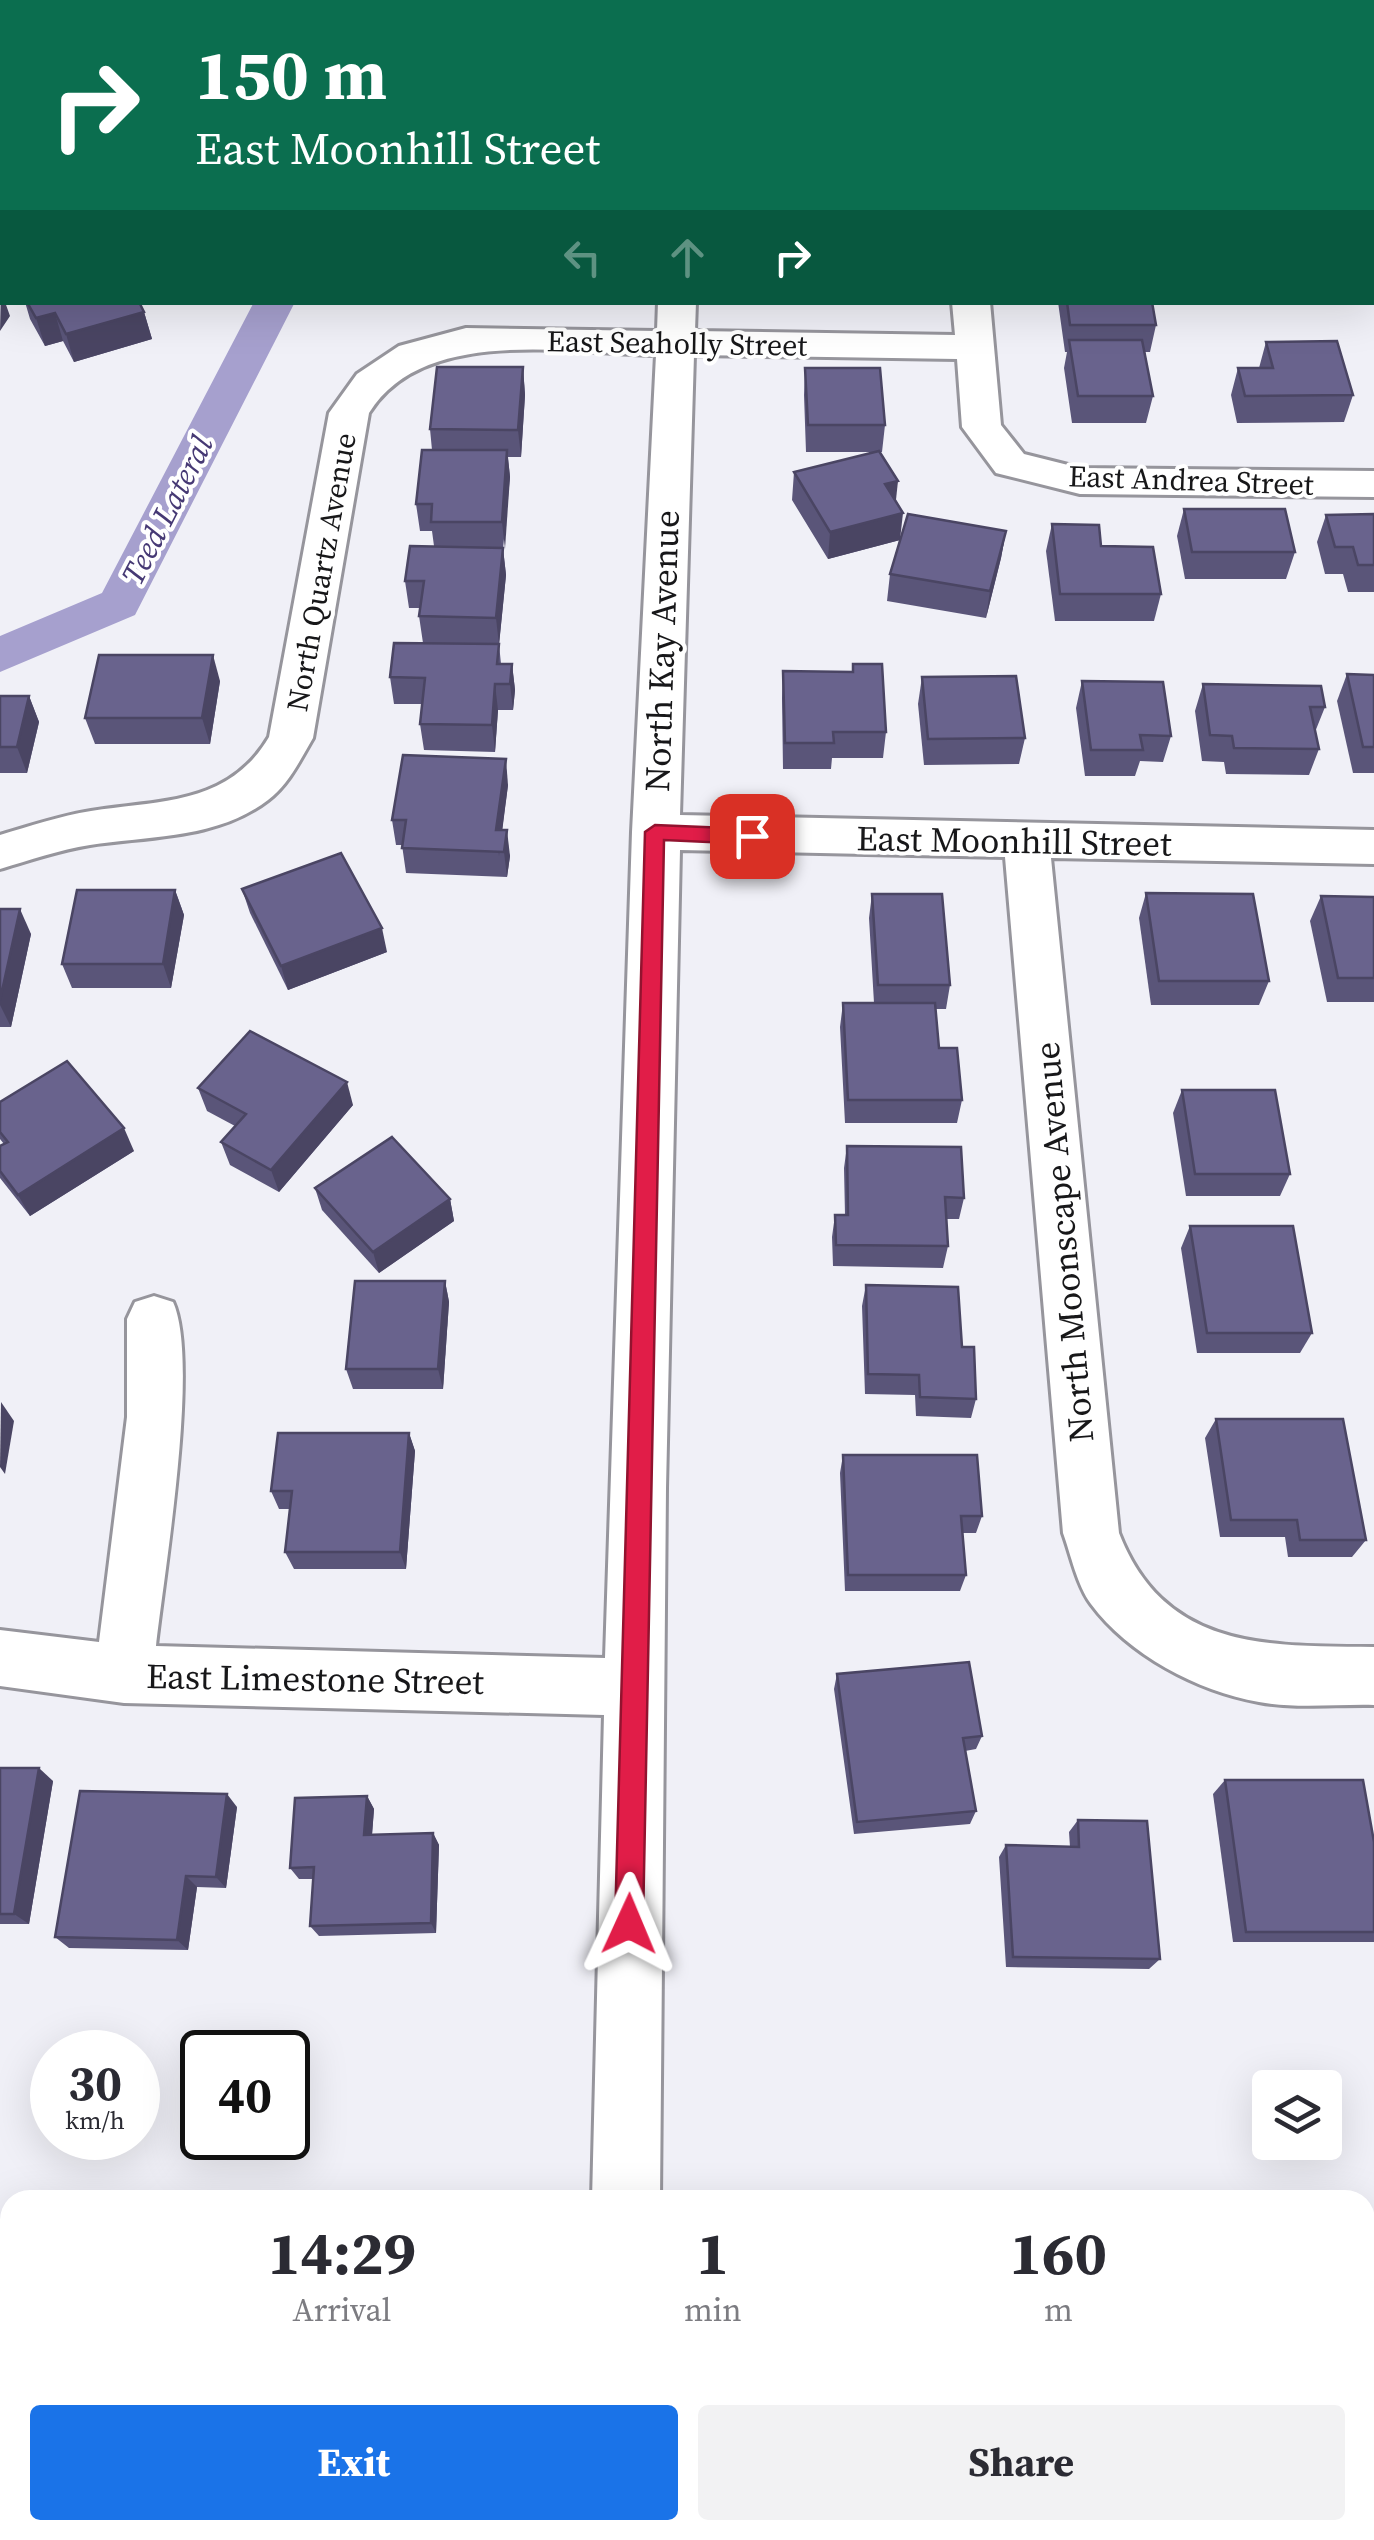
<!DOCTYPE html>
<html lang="en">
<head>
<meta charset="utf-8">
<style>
	body { margin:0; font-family:"Source Serif 4",serif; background:#f2f2f3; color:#2b2b33; height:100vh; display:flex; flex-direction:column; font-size:38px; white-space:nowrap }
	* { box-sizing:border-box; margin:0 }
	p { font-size:32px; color:#7c7c81 }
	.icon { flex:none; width:55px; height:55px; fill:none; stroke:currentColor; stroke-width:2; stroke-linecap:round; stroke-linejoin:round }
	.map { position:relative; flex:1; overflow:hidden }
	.panel { position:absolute; left:0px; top:2190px; width:1375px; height:350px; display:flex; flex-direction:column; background:#fff; border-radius:30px 30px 0 0; box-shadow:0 10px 40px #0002 }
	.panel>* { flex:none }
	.top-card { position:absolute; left:0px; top:0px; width:1375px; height:305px; box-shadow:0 10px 40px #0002; background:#0b6e4f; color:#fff; overflow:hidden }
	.buttons { position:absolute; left:1252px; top:2070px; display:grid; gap:20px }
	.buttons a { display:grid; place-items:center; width:90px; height:90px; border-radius:10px; background:#fff; box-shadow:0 10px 40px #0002; font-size:50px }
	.speed { position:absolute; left:30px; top:2030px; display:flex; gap:20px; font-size:50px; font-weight:700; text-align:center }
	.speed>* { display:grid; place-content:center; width:130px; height:130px; border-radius:50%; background:#fff; box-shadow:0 10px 40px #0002; line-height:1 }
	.speed small { font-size:25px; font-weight:400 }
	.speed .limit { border:5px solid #111; border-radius:15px; background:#fff; color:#111 }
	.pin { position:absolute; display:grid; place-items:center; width:85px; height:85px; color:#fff; margin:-42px; border-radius:20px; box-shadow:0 5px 15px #0006 }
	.me { position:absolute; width:110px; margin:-55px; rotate:1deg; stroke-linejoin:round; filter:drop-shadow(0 0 8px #0008) }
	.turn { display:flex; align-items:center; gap:35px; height:210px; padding:0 30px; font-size:45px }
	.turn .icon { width:130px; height:130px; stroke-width:2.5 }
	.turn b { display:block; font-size:70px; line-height:85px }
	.lanes { display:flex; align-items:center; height:95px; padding:0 30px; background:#0003; justify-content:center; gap:50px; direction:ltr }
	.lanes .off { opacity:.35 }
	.eta { display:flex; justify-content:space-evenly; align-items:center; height:170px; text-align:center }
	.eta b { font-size:60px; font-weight:700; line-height:70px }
	.cta { display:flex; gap:20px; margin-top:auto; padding:20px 30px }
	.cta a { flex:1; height:115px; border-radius:10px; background:#1a73e8; color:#fff; font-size:40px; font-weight:700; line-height:115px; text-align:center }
	.cta a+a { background:#f2f2f3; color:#2b2b33 }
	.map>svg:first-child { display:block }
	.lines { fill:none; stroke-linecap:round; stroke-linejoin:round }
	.canal { fill:#a6a0ce; fill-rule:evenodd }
	.minor-casing { stroke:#96959c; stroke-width:6 }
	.minor { fill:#fff; fill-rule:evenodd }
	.wall { fill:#5a5579 }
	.shaded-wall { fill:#4a4563 }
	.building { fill:#69638d; stroke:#4a4563; stroke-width:2.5 }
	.route { fill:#e11d48; stroke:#92132f; stroke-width:2.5 }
	.labels { text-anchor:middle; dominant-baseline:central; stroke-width:8; stroke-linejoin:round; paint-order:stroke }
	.far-street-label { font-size:30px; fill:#171719; stroke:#fff }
	.far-water-label { font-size:32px; font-style:italic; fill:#463974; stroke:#fff }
	.street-label { font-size:35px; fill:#171719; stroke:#fff }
</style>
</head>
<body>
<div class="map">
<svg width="1374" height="2540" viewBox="0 0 1374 2540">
	<rect width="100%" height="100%" fill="#f0f0f7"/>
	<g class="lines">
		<path class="canal" d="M254,302H295L135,615L0,672V636L102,593Z"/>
		<g class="minor-casing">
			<g id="minor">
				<rect x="670" y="0" width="32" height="2"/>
				<rect x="0" y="5" width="2" height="20"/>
				<rect x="1372" y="88" width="2" height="20"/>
				<path d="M658,302H696L695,331L955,335L952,302H990L1001,425L1024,454L1080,468L1374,471V497L1080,494L996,473L962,427L957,359L694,355L680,815L1374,830V864L1051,858L1119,1533C1165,1651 1268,1646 1374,1647V1705C1337,1704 1295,1709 1259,1702C1197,1691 1129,1655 1091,1604C1077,1585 1071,1555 1063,1533L1005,857L680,850L666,1488L660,2200H592L604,1715L124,1703L0,1686V1630L99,1642L127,1417V1319L135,1302L154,1296L173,1302C200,1361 164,1573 156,1646L605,1658L632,832L656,355C566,353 423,326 369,413L313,738C300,760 289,784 268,800C218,839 149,836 90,845C59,850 30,860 0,869V835C30,826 60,816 91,811C161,800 229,805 269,737L329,413L357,374L399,346L466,328L657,331Z"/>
				<rect x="585" y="2530" width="72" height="10"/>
			</g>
		</g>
		<use href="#minor" class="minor"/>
	</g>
	<g class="wall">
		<path d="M1340,0H1374V55H1372V2H1339Z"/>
		<rect x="0" y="25" width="2" height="74"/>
		<rect x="0" y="105" width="2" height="68"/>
		<path d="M1372,194H1374V257L1372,252Z"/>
		<path d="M25,302H139L144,312L152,339L74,362L63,341L45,346L30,319Z"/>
		<path d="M1058,302H1152L1156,325L1150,352H1145L1153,396L1146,423H1072L1064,368L1067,352H1065Z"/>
		<path d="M1266,342L1353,395L1344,422L1237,423L1231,395L1238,368H1259Z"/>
		<path d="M523,367L525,395L521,457H508L510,477L503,549L506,575L499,644L501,664H512L515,690L513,710H498L495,752L424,750L420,724L422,704H394L390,677L423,643L419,616L420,608H409L405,581L434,546L432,531H420L416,504L432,450L430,429Z"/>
		<path d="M805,368L885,425L882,452H879L896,501L900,540L1006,531L1001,558L986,618L887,601L890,574L900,540L828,559L792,500L794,472L875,452H806L804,395Z"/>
		<path d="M1184,509L1295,552L1286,579H1185L1177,536Z"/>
		<path d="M1374,514V592H1348L1343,574H1325L1317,542L1326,515Z"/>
		<path d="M1052,524L1101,546L1161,594L1154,621H1055L1046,551Z"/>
		<path d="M783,671L886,732L883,758H832L831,769H783L782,698Z"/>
		<path d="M1347,674L1374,675V773H1353L1337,701Z"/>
		<path d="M922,677L1025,738L1019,764L924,765L918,704Z"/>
		<path d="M220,681L210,744H95L85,718Z"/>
		<path d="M1082,681L1171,736L1163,762L1140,761L1135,776H1085L1076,708Z"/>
		<path d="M1203,684L1325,707L1315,732L1319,749L1309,775L1226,774L1224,762L1202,761L1195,711Z"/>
		<path d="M0,696H29L39,722L27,773H0Z"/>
		<path d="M508,785L502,830L510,856L507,877L406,873L402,845H396L392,820Z"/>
		<path d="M242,889L387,952L288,990L250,913Z"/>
		<path d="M175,890L184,915L171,988H72L62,964Z"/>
		<path d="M1146,893L1269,981L1259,1005H1151L1139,918Z"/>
		<path d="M872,894L950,985L946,1009H936L939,1048L962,1100L957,1123H845L840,1027L843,1003H874L869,918Z"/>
		<path d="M1321,896L1374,897V1002H1327L1310,921Z"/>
		<path d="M0,909L31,934L11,1027H0Z"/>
		<path d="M198,1088L353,1105L279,1192L230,1165L221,1142L235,1126L207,1111Z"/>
		<path d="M1182,1090L1290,1174L1280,1196H1186L1173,1113Z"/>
		<path d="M0,1102L134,1151L30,1216L0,1178V1146L4,1144L0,1139Z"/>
		<path d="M847,1146L964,1198L959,1219H946L948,1246L943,1268L833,1266L832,1237L835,1215H845L844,1168Z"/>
		<path d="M315,1188L450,1199L454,1221L379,1273L322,1210Z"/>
		<path d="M1190,1226L1312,1333L1300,1353H1197L1181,1248Z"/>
		<path d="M445,1281L449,1302L443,1389H353L346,1369Z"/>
		<path d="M866,1285L962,1347L976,1399L971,1418L916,1416L915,1395L865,1394L862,1306Z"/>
		<path d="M1216,1419L1366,1540L1352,1557H1288L1285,1537H1220L1205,1438Z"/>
		<path d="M409,1433L415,1451L406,1569H294L285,1552L290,1509H279L271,1491Z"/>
		<path d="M843,1455L982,1516L976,1533H962L966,1575L960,1591H845L840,1473Z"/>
		<path d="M837,1674L982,1736L976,1749L965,1751L976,1811L970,1824L854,1834L834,1689Z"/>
		<path d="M0,1768L53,1781L29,1924H0Z"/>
		<path d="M1225,1780L1374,1842V1942H1233L1213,1794Z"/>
		<path d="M367,1796L374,1809L372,1835L433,1833L439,1845L436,1933L319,1936L310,1926L313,1879H299L290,1868Z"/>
		<path d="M237,1807L226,1888L197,1887L188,1950L69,1948L55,1937Z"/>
		<path d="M1078,1820L1160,1959L1149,1969L1006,1967L999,1857L1006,1845L1070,1847L1069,1832Z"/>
	</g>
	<g class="shaded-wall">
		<path d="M1,289L2,302H5L10,316L0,331Z"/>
		<path d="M144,312L152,339L74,362L66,334Z"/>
		<path d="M55,313L63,341L45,346L36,318Z"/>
		<path d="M523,367L525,395L521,457L518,430Z"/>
		<path d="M507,450L510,477L505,549L502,522Z"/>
		<path d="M898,481L895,509L885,484Z"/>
		<path d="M903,513L900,540L828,559L830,532Z"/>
		<path d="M1006,531L1001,558L986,618L990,591Z"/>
		<path d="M503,548L506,575L499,645L496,618Z"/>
		<path d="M213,655L220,681L210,744L202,718Z"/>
		<path d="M512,664L515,690L513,710L510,684Z"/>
		<path d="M495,684L498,710L495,752L492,725Z"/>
		<path d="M29,696L39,722L27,773L17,747Z"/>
		<path d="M506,759L508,785L499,856L496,830Z"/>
		<path d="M507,830L510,856L507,877L504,852Z"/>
		<path d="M175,890L184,915L171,988L163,964Z"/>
		<path d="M20,909L31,934L11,1027L0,1005V1000Z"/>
		<path d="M382,928L387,952L288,990L281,966Z"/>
		<path d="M347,1082L353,1105L279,1192L271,1170Z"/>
		<path d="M124,1128L134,1151L30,1216L18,1195Z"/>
		<path d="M450,1199L454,1221L379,1273L373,1252Z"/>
		<path d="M445,1281L449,1302L443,1389L438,1369Z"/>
		<path d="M1,1402L14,1421L5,1474L0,1467Z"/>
		<path d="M409,1433L415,1451L406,1569L400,1552Z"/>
		<path d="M39,1768L53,1781L29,1924L14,1914Z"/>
		<path d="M227,1794L237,1807L226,1888L216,1877Z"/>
		<path d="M367,1796L374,1809L371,1847L364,1835Z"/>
		<path d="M433,1833L439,1845L436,1933L431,1923Z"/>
		<path d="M186,1876L197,1887L188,1950L177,1940Z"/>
	</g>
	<g class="building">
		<path d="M892,0H981L975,2H886Z"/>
		<path d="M1003,0H1083L1084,2H1003Z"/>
		<path d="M1124,0H1203L1204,2H1124Z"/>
		<path d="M1230,0H1313L1314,2H1231Z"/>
		<path d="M1345,0H1374V27H1372V2H1345Z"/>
		<path d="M0,25H2V66L1,71Z"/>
		<rect x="0" y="105" width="2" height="40"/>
		<path d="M27,302H139L144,312L66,334L55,313L36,318Z"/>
		<path d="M1067,302H1152L1156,325H1070Z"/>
		<path d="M1069,340H1142L1153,396H1078Z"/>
		<path d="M1337,341L1353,395L1245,396L1238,368H1273L1266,342Z"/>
		<path d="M437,367H523L518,430L430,429Z"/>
		<path d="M805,368H880L885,425H808Z"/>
		<path d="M422,450H507L502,522H431L432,504H416Z"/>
		<path d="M879,451L898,481L885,484L903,513L830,532L794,472Z"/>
		<path d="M1184,509H1285L1295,552H1192Z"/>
		<path d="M908,514L1006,531L990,591L890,574Z"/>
		<path d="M1374,514V565H1358L1353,547H1335L1326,515Z"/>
		<path d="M1052,524L1099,525L1101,546L1153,547L1161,594H1060Z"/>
		<path d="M410,546L503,548L496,618L419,616L424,581H405Z"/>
		<path d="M394,643L499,644L497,664H512L510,684H495L492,725L420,724L425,678L390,677Z"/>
		<path d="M99,655H213L202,718H85Z"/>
		<path d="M853,664H882L886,732H833L834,743H785L783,671L853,672Z"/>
		<path d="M1347,674L1374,675V747H1363Z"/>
		<path d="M1016,676L1025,738L928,739L922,677Z"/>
		<path d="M1082,681L1163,682L1171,736L1140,735L1143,750H1091Z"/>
		<path d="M1203,684L1321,686L1325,707H1310L1319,749L1234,748L1232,736L1210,735Z"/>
		<path d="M0,696H29L17,747H0Z"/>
		<path d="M403,755L506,759L496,830H507L504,852L402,848L406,820H392Z"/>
		<path d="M341,853L382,928L281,966L242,889Z"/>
		<path d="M77,890H175L163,964H62Z"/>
		<path d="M1146,893L1253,894L1269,981H1159Z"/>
		<path d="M872,894H942L950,985H878Z"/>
		<path d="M1321,896L1374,897V978H1338Z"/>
		<path d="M0,909H20L0,1000Z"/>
		<path d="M843,1003H935L939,1048H957L962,1100H848Z"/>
		<path d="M250,1031L347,1082L271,1170L221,1142L246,1114L198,1088Z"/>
		<path d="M67,1061L124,1128L18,1195L0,1171V1146L8,1142L0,1132V1102Z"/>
		<path d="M1182,1090H1275L1290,1174H1195Z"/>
		<path d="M392,1137L450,1199L373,1252L315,1188Z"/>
		<path d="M847,1146L961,1147L964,1198L945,1197L948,1246L836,1245L835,1215H848Z"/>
		<path d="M1190,1226H1293L1312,1333H1207Z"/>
		<path d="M355,1281H445L438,1369H346Z"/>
		<path d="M866,1285L958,1287L962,1347H974L976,1399L920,1397L919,1375L868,1374Z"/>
		<path d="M1216,1419H1343L1366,1540H1300L1297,1520H1231Z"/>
		<path d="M278,1433H409L400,1552H285L292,1491H271Z"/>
		<path d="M843,1455H977L982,1516H961L966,1575H848Z"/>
		<path d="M969,1662L982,1736L963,1738L976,1811L857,1822L837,1674Z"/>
		<path d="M0,1768H39L14,1914H0Z"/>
		<path d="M1225,1780H1363L1374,1842V1932H1246Z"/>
		<path d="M80,1791L227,1794L216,1877L186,1876L177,1940L55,1937Z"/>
		<path d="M367,1796L364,1835L433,1833L431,1923L310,1926L314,1867L290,1868L295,1798Z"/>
		<path d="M1078,1820L1147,1821L1160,1959L1013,1957L1006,1845L1079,1847Z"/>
	</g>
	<path class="route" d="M655,825L752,829L762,836L752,844L664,840L643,1924L639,1933L629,1937L619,1933L615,1924L645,832Z"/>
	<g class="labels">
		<g class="far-street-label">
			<text transform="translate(677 343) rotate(1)">East Seaholly Street</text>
			<text transform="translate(1191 480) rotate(2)">East Andrea Street</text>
			<text transform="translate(321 572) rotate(-80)">North Quartz Avenue</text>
		</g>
		<g class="far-water-label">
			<text transform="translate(167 510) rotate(-63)">Teed Lateral</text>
		</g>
		<g class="street-label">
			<text transform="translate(662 651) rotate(-88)">North Kay Avenue</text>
			<text transform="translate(1014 841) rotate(1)">East Moonhill Street</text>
			<text transform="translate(1064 1242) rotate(-95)">North Moonscape Avenue</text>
			<text transform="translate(315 1679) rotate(1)">East Limestone Street</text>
		</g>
	</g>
</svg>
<div class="buttons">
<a><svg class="icon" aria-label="layers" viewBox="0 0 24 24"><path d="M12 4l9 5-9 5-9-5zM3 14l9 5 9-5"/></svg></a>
</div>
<div class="speed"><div>30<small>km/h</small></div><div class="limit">40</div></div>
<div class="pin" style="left:752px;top:836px;background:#d93025"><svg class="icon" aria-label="arrive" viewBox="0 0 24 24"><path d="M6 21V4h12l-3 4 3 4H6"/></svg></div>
<svg class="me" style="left:629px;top:1924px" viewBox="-20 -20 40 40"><path d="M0-17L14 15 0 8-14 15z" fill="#e11d48" stroke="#fff" stroke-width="4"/></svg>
<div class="top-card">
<div class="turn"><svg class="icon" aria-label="right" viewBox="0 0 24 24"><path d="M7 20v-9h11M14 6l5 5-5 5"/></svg><div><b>150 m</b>East Moonhill Street</div></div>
<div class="lanes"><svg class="icon off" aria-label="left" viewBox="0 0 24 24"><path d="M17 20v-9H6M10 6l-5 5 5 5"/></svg><svg class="icon off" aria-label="ahead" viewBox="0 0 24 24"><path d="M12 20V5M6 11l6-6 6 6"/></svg><svg class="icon" aria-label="right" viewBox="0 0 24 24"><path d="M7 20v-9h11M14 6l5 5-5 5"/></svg></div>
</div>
<section class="panel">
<div class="eta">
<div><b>14:29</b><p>Arrival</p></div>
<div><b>1</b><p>min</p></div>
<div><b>160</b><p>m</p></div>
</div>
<div class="cta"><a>Exit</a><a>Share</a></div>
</section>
</div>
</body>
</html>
